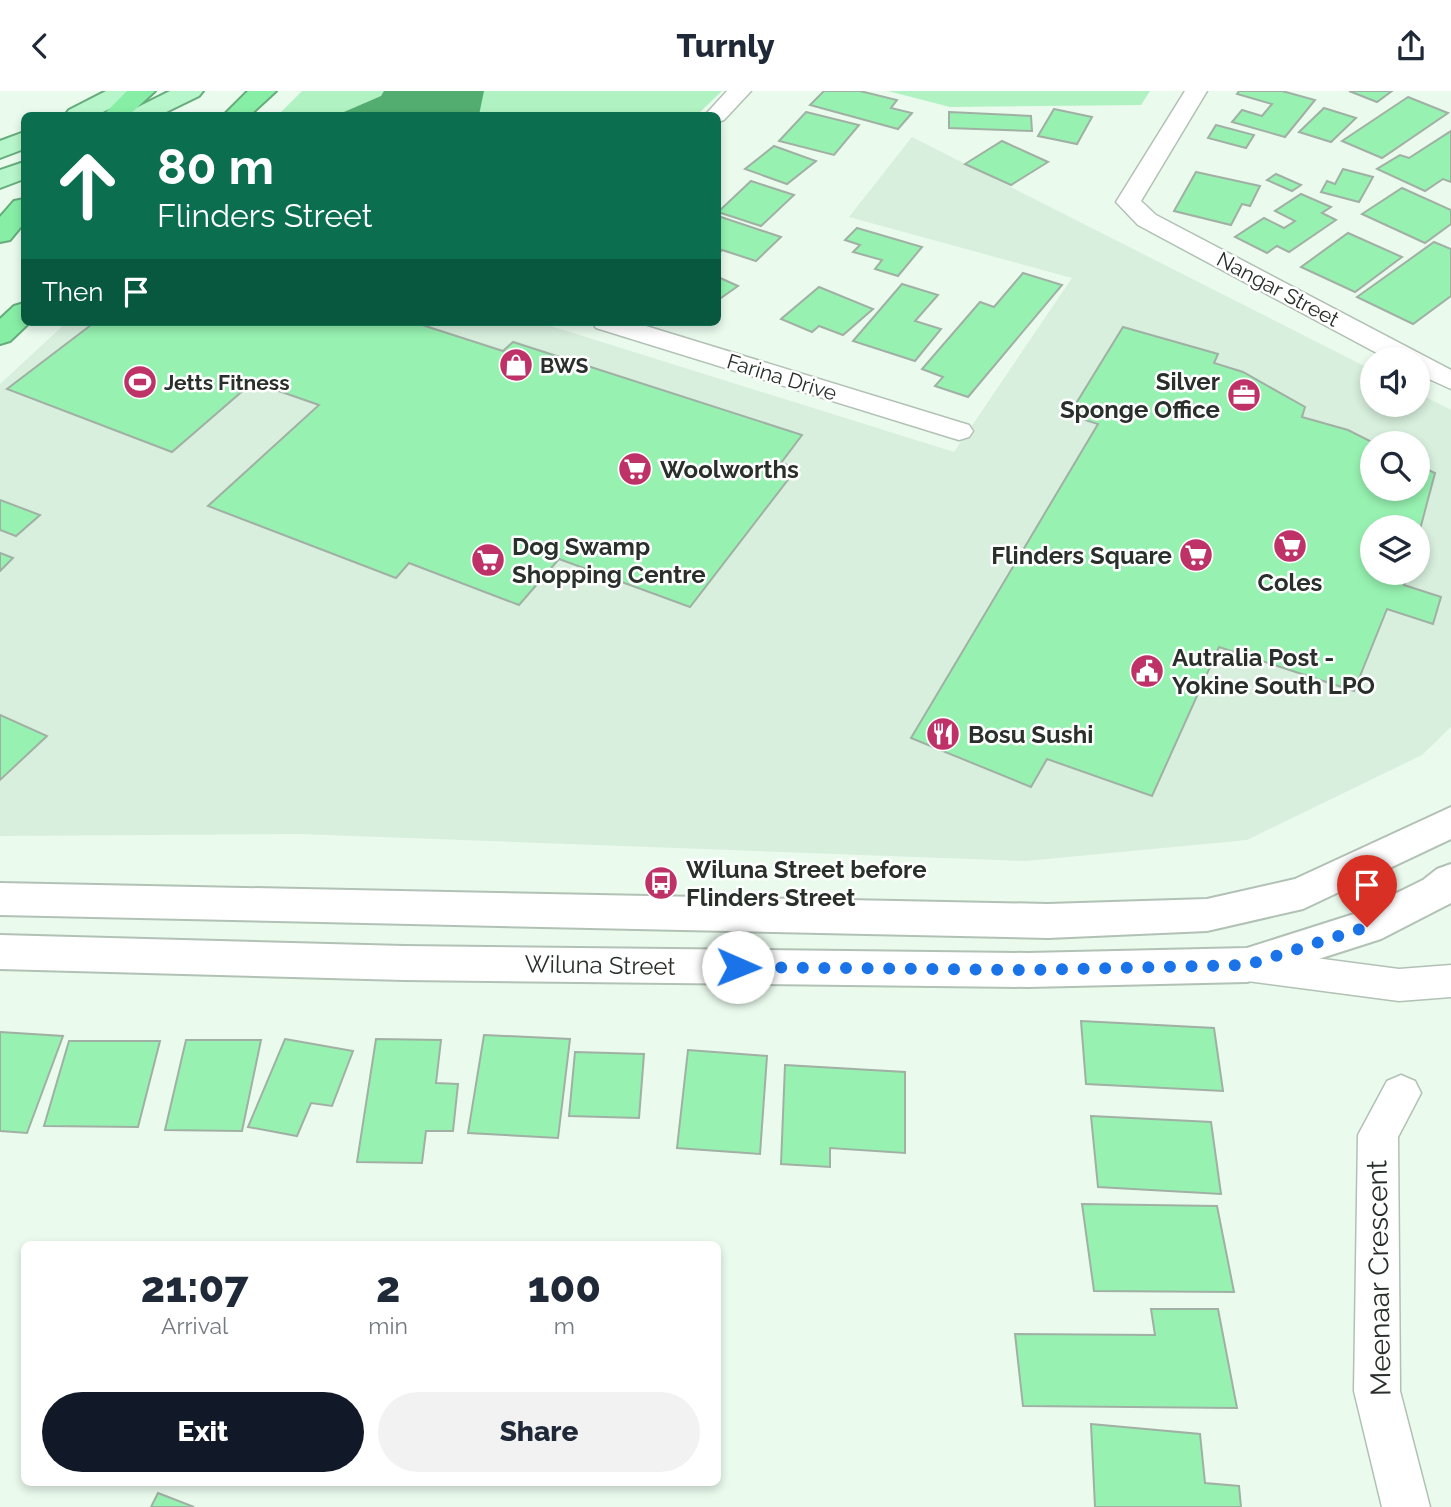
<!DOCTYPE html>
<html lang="en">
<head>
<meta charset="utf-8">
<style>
	body { margin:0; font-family:Raleway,sans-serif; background:#f2f2f3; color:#1f2937; height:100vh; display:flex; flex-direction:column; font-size:26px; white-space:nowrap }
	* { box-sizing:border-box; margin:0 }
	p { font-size:23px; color:#747a83 }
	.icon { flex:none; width:38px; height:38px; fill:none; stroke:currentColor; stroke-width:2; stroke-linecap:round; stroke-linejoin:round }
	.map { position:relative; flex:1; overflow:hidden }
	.drawer { position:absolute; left:21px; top:1150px; width:700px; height:245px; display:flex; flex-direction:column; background:#fff; border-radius:10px; box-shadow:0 4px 10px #0003 }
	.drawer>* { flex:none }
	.top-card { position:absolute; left:21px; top:21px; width:700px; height:214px; border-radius:10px; box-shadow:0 4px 10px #0003; background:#0b6e4f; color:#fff; overflow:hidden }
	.controls { position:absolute; left:1360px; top:256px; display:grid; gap:14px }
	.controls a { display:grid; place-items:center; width:70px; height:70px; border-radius:50%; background:#fff; box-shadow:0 4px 10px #0003; font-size:35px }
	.pin { position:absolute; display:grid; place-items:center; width:60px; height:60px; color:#fff; margin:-72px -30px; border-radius:50% 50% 50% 0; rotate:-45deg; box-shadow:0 0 7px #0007 }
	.pin .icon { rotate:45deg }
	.me { position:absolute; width:77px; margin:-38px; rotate:91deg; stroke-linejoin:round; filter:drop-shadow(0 0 5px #0008) }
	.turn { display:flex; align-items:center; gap:24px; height:147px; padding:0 21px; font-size:32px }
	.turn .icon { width:91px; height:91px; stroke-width:2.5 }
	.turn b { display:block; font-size:49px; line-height:60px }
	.then { display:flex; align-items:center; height:66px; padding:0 21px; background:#0003; gap:14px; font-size:26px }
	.eta { display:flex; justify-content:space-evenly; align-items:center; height:119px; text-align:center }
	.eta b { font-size:42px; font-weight:800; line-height:49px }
	.action { display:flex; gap:14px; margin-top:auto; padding:14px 21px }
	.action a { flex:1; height:80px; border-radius:42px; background:#111827; color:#fff; font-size:28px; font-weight:800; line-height:80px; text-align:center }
	.action a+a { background:#f2f2f3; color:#1f2937 }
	header { display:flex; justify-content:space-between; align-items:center; height:91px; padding:0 21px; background:#fff; font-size:32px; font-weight:800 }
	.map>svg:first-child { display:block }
	.built { fill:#d8efdd; fill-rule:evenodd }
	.green { fill:#b0f2c1 }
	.water { fill:#53ad70 }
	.building { fill:#97f2b1; stroke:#a0b0a4; stroke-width:2 }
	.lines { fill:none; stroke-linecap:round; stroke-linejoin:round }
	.street-casing { stroke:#b2c1b5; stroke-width:3 }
	.secondary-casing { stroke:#b2c1b5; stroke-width:4 }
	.primary-casing { stroke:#66ab7b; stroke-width:4 }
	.highway-casing { stroke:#66ab7b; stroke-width:4 }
	.street { fill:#fff; fill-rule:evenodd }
	.secondary { fill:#fff; fill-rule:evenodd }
	.primary { fill:#b7f5ca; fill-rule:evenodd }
	.highway { fill:#87eea6; fill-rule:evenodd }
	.route { stroke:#1a73e8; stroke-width:12; stroke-dasharray:0 21.6 }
	.labels { text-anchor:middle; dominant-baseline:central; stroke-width:5; stroke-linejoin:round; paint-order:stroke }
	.far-street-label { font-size:21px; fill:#292f2a; stroke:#fff }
	.far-poi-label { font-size:21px; font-weight:bold; fill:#292f2a; stroke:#fff; text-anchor:start }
	.poi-label { font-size:24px; font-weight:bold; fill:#292f2a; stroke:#fff; text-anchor:start }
	.street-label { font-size:24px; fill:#292f2a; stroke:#fff }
	.near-street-label { font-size:28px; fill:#292f2a; stroke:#fff }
</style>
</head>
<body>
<header><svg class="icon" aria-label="back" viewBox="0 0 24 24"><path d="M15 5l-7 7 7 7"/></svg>Turnly<svg class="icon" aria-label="share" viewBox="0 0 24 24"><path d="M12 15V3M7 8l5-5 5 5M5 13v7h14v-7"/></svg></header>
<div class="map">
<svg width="1451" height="1416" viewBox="0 0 1451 1416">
	<rect width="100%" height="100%" fill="#eafaed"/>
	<path class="built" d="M912,46L1372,279V313H1418V302L1451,319V636L1422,664L1247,749L1026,770L300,743L0,745V293L67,231H538L954,361L1072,187L849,126ZM1372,352H1418V397H1372ZM1372,436H1418V481H1372Z"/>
	<g class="green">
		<path d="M302,0H722L697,24H278Z"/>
		<path d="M888,0H1150L1141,14L950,16Z"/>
	</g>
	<path class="water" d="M384,0H484L479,24H337L381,5Z"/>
	<g class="building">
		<path d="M824,0H860L897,9L891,17L912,22L898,38L810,14Z"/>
		<path d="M1239,0H1282L1315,9L1285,46L1232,31L1242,19L1262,25L1272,13L1237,3Z"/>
		<path d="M1349,0H1392L1377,11Z"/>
		<path d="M1408,6L1448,22L1382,67L1342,50Z"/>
		<path d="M1324,17L1356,27L1331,51L1299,41Z"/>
		<path d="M1054,18L1092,26L1077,53L1038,45Z"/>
		<path d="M806,21L859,34L834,64L779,50Z"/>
		<path d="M949,21L1031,25L1032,40L949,37Z"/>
		<path d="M1216,34L1254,44L1246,57L1208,47Z"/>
		<path d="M1451,40V91L1443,88L1425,100L1377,78L1400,64L1409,67Z"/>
		<path d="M1002,50L1048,71L1011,94L965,73Z"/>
		<path d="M774,55L816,70L787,93L745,78Z"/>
		<path d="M1343,78L1373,86L1359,111L1321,101L1327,90L1335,93Z"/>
		<path d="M1196,81L1260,95L1250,115L1242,113L1231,134L1174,120Z"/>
		<path d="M1276,83L1301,94L1292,100L1267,89Z"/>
		<path d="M751,90L794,104L761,135L718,121Z"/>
		<path d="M1402,97L1451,119V133L1425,152L1362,123Z"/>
		<path d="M1301,103L1331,116L1322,122L1336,129L1289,161L1277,155L1267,162L1235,146L1264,127L1284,137L1295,130L1275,120Z"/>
		<path d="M718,125L781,146L756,170L722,159L718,163Z"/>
		<path d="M857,137L922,156L898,185L875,178L882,169L853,161L860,154L845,149Z"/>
		<path d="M1348,142L1402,166L1355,201L1301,176Z"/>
		<path d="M1434,151L1451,158V205L1413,233L1357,206Z"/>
		<path d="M1023,182L1062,194L968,306L935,295L943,286L922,278L980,211L994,216Z"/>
		<path d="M718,186L738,195L718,209Z"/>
		<path d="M902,193L938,204L915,230L941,238L915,270L853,250Z"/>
		<path d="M819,196L873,218L843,244L819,235L812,241L781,228Z"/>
		<path d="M95,231H413L503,260L513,251L802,344L781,372L797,377L690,516L559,468L519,514L409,472L396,487L208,415L319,314L253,291L172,361L7,298Z"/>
		<path d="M1123,236L1218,263L1214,272L1243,281L1305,316L1302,326L1348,339L1374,352L1372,397H1418V374L1435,382L1418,446V436H1372V481H1408L1404,494L1441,506L1433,533L1387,518L1354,600L1219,556L1152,705L1047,668L1031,696L911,647L1098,333L1069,324Z"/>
		<path d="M0,409L40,424L16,445L0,439Z"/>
		<path d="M0,462L13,467L0,480Z"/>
		<path d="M0,624L47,645L0,689Z"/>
		<path d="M1081,930L1214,937L1223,1000L1086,993Z"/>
		<path d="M0,941L63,945L27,1042L0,1040Z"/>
		<path d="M484,944L570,948L558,1047L468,1042Z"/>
		<path d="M285,948L353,960L332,1015L311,1012L297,1045L248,1036Z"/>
		<path d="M376,948L441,949L436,992L458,993L453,1040H426L422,1072L357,1071Z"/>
		<path d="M186,949H261L242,1040L165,1039Z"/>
		<path d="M69,950H160L138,1036L44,1035Z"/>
		<path d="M688,959L767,965L760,1063L677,1057Z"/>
		<path d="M575,961L644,963L639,1027L569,1025Z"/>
		<path d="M785,974L905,981V1062L830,1057V1076L781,1073Z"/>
		<path d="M1091,1025L1211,1031L1221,1103L1098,1096Z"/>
		<path d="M1082,1113L1217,1115L1234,1201L1094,1200Z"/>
		<path d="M1151,1218H1218L1237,1317L1023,1315L1015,1243L1155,1244Z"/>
		<path d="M1091,1333L1200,1343L1205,1392L1239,1395L1241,1416H1095Z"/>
		<path d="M158,1402L194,1416H151Z"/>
	</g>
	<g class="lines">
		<g class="street-casing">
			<g id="street">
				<path d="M727,0H751L724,29L718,31V24H705Z"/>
				<path d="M1185,0H1207L1141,110L1156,124L1451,279V298L1418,283V268H1388L1138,134L1116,111Z"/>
				<path d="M592,231H633L969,334L973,340L969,346L959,349L949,346L596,237Z"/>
				<path d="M1247,858L1399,878L1451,874V906L1399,910L1247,890L1234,885L1228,874L1234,863Z"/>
				<path d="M1401,984L1415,990L1421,1002L1398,1046L1400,1300L1430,1416H1382L1354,1300L1358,1044L1387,990Z"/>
			</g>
		</g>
		<g class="secondary-casing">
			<g id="secondary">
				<path d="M1451,716V748L1303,818L1207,840L1048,847L0,824V792L1048,813L1207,808L1295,788Z"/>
				<path d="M1451,773V812L1381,848L1247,891L1028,896L404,889L0,878V844L404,855L1028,862L1247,857L1354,823L1423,789L1437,778Z"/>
			</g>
		</g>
		<g class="primary-casing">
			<g id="primary">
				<path d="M106,0H139L135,5L97,24H65L69,19Z"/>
				<path d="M170,0H203L199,5L160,24H128L132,19Z"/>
				<path d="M24,41V58L0,67V50Z"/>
				<path d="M24,71V88L0,97V79Z"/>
			</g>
		</g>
		<g class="highway-casing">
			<g id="highway">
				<path d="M127,0H155L129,24H103Z"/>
				<path d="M248,0H276L250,24H224Z"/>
				<path d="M24,108V132L10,149L0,151V126L14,110Z"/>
				<path d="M24,212V231H30L10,250L0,253V228L14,215Z"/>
			</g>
		</g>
		<use href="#street" class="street"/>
		<use href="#secondary" class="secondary"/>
		<use href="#primary" class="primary"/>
		<use href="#highway" class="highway"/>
	</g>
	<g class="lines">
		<path class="route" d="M738,876L1028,879L1247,874L1367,836"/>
	</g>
	<defs>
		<g id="shop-disc" transform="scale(1.75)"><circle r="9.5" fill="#be3267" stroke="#fff"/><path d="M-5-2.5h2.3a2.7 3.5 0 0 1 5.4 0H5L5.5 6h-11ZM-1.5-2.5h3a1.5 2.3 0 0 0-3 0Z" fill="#fff"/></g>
		<g id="stadium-disc" transform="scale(1.75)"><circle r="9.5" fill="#be3267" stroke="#fff"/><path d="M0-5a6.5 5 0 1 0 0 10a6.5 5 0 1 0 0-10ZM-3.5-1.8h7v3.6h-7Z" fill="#fff"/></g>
		<g id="office-disc" transform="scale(1.75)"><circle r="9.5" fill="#be3267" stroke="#fff"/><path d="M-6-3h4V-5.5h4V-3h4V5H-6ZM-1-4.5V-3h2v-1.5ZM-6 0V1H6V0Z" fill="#fff"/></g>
		<g id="supermarket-disc" transform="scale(1.75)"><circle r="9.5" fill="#be3267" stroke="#fff"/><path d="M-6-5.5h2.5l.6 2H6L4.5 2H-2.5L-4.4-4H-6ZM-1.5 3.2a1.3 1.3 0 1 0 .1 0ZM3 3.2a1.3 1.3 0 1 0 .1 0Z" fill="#fff"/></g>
		<g id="civic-disc" transform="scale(1.75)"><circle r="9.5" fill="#be3267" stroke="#fff"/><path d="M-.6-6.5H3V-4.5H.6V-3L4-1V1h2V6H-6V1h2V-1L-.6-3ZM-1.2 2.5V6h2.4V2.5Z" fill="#fff"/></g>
		<g id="restaurant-disc" transform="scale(1.75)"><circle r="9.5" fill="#be3267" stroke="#fff"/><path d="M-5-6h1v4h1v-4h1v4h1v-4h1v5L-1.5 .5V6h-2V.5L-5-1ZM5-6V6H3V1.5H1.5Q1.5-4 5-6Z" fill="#fff"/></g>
		<g id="bus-disc" transform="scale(1.75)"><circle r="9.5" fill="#be3267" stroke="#fff"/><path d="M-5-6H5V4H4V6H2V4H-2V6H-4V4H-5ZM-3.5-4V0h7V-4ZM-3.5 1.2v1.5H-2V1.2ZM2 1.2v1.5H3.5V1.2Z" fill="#fff"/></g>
	</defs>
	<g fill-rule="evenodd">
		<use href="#shop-disc" x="516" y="274"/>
		<use href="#stadium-disc" x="140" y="291"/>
		<use href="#office-disc" x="1244" y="304"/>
		<use href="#supermarket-disc" x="635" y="378"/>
		<use href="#supermarket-disc" x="1290" y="455"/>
		<use href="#supermarket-disc" x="1196" y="464"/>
		<use href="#supermarket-disc" x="488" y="469"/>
		<use href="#civic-disc" x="1147" y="580"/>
		<use href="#restaurant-disc" x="943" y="643"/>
		<use href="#bus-disc" x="661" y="792"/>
	</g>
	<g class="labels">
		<g class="far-street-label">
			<text transform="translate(1278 198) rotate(28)">Nangar Street</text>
			<text transform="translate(782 286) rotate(17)">Farina Drive</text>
		</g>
		<g class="far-poi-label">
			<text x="540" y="274">BWS</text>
			<text x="164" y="291">Jetts Fitness</text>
		</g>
		<g class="poi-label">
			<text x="1220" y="290" text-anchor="end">Silver<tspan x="1220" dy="28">Sponge Office</tspan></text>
			<text x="660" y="378">Woolworths</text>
			<text x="512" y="455">Dog Swamp<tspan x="512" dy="28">Shopping Centre</tspan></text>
			<text x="1172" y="464" text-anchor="end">Flinders Square</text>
			<text x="1290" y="491" text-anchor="middle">Coles</text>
			<text x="1172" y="566">Autralia Post -<tspan x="1172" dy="28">Yokine South LPO</tspan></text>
			<text x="968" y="643">Bosu Sushi</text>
			<text x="686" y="778">Wiluna Street before<tspan x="686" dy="28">Flinders Street</tspan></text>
		</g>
		<g class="street-label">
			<text transform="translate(600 874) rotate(1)">Wiluna Street</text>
		</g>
		<g class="near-street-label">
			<text transform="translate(1379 1187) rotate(-91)">Meenaar Crescent</text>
		</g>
	</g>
</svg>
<div class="controls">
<a><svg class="icon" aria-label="sound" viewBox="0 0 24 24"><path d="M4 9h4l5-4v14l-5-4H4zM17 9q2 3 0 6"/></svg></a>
<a><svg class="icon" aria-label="search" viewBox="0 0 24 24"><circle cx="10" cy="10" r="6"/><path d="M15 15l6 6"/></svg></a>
<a><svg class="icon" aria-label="layers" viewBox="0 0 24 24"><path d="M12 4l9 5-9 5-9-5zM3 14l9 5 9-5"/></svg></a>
</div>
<div class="pin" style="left:1367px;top:836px;background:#d93025"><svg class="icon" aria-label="arrive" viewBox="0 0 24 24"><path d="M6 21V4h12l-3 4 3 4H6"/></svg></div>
<svg class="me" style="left:738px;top:876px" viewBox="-20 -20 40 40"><circle r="19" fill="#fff"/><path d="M0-13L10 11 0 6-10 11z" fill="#1a73e8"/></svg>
<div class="top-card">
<div class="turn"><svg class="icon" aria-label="ahead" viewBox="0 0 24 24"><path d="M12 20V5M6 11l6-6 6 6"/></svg><div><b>80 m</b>Flinders Street</div></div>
<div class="then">Then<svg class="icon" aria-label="arrive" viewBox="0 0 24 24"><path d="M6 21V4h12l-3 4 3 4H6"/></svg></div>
</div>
<section class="drawer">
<div class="eta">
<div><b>21:07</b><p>Arrival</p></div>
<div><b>2</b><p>min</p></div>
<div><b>100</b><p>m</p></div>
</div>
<div class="action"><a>Exit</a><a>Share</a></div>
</section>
</div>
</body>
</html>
